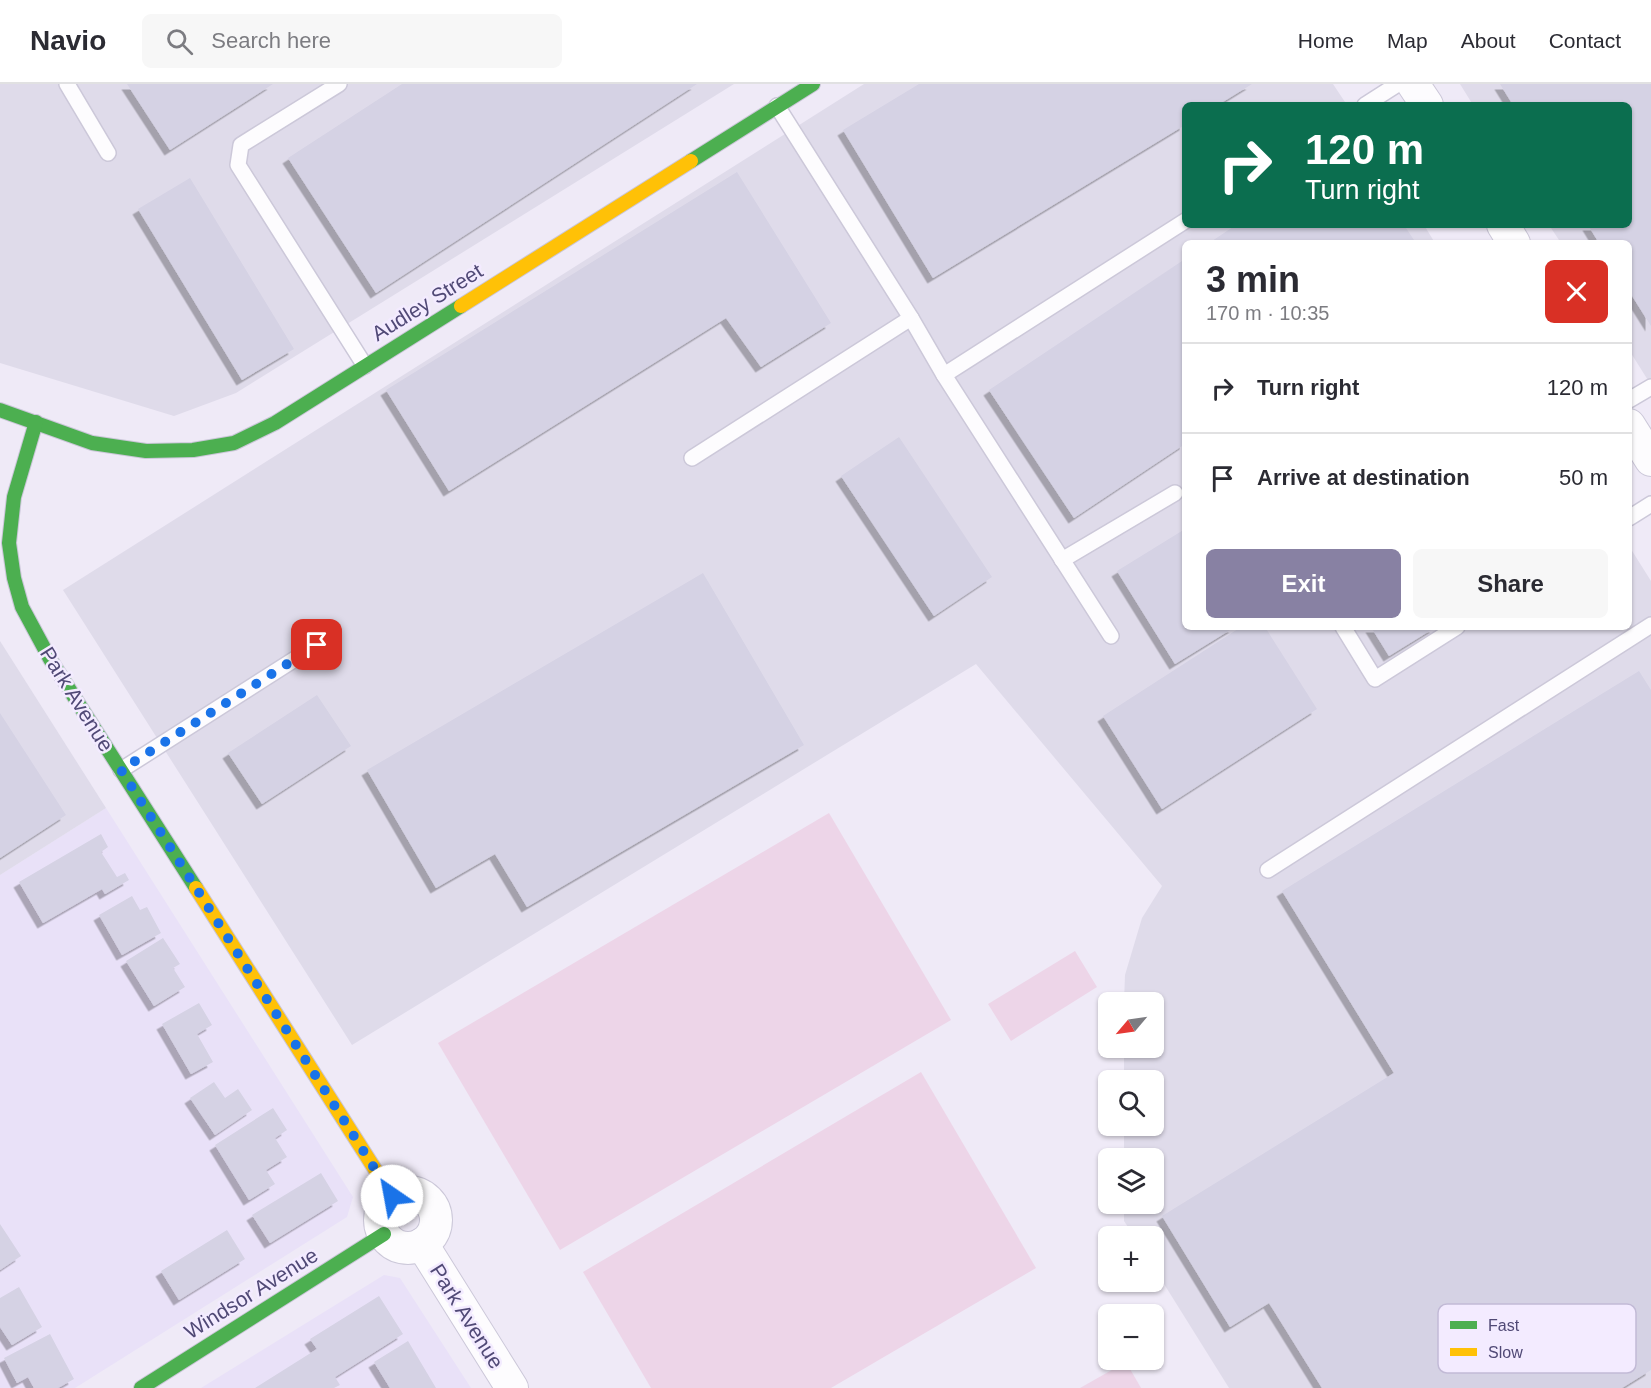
<!DOCTYPE html>
<html lang="en">
<head>
<meta charset="utf-8">
<style>
	body { margin:0; font-family:Helvetica,sans-serif; background:#f7f7f7; color:#2b2b33; height:100vh; display:flex; flex-direction:column; font-size:22px; white-space:nowrap }
	* { box-sizing:border-box; margin:0 }
	p { font-size:20px; color:#7c7c81 }
	.icon { flex:none; width:33px; height:33px; fill:none; stroke:currentColor; stroke-width:2; stroke-linecap:round; stroke-linejoin:round }
	.map { position:relative; flex:1; overflow:hidden }
	.sheet { position:absolute; left:1182px; top:156px; width:450px; height:390px; display:flex; flex-direction:column; background:#fff; border-radius:9px; box-shadow:0 2px 4px #0004 }
	.sheet>* { flex:none }
	.hud { position:absolute; left:1182px; top:18px; width:450px; height:126px; border-radius:9px; box-shadow:0 2px 4px #0004; background:#0b6e4f; color:#fff; overflow:hidden }
	.needle { width:39px; rotate:241deg }
	.tools { position:absolute; left:1098px; top:908px; display:grid; gap:12px }
	.tools a { display:grid; place-items:center; width:66px; height:66px; border-radius:9px; background:#fff; box-shadow:0 2px 4px #0004; font-size:30px }
	.pin { position:absolute; display:grid; place-items:center; width:51px; height:51px; color:#fff; margin:-26px; border-radius:12px; box-shadow:0 3px 9px #0006 }
	.me { position:absolute; width:66px; margin:-33px; rotate:327deg; stroke-linejoin:round; filter:drop-shadow(0 0 4px #0008) }
	.turn { display:flex; align-items:center; gap:21px; height:126px; padding:0 24px; font-size:27px }
	.turn .icon { width:78px; height:78px; stroke-width:2.5 }
	.turn b { display:block; font-size:42px; line-height:51px }
	.round { display:grid; place-items:center; flex:none; width:63px; height:63px; border-radius:9px; background:#f7f7f7 }
	.headline { display:flex; align-items:center; justify-content:space-between; height:102px; padding:0 24px }
	h1 { font-size:36px; font-weight:700; line-height:45px }
	.primary-button { display:flex; gap:12px; margin-top:auto; padding:12px 24px }
	.primary-button a { flex:1; height:69px; border-radius:9px; background:#8881a3; color:#fff; font-size:24px; font-weight:700; line-height:69px; text-align:center }
	.primary-button a+a { background:#f7f7f7; color:#2b2b33 }
	ul { padding:0; list-style:none }
	li { display:flex; align-items:center; gap:18px; height:90px; padding:0 24px; border-top:2px solid #e1e1e2 }
	li div { flex:1 }
	li b { display:block; font-size:22px }
	li em { font-style:normal }
	header { display:flex; align-items:center; gap:36px; box-sizing:border-box; height:84px; padding:0 30px; background:#fff; border-bottom:2px solid #e1e1e2 }
	header strong { font-size:28px }
	nav { display:flex; gap:33px; margin-inline-start:auto; font-size:21px }
	.search { width:420px; height:54px; background:#f7f7f7; display:flex; align-items:center; gap:15px; box-sizing:border-box; padding:0 21px; border-radius:9px; color:#7c7c81; font-size:22px }
	.map>svg:first-child { display:block }
	.residential { fill:#e9e1f8 }
	.industrial { fill:#dfdbea }
	.green { fill:#edd5e8 }
	.building { fill:#d5d2e4; filter:url(#shadow) }
	.lines { fill:none; stroke-linecap:round; stroke-linejoin:round }
	.lane-casing { stroke:#ccc8d9; stroke-width:18 }
	.street-casing { stroke:#ccc8d9; stroke-width:34 }
	.fast-casing { stroke:#cac6d8; stroke-width:16 }
	.slow-casing { stroke:#cac6d8; stroke-width:16 }
	.lane { stroke:#fdfcfe; stroke-width:15 }
	.street { stroke:#fdfcfe; stroke-width:32 }
	.fast { stroke:#4caf50; stroke-width:14 }
	.slow { stroke:#ffc107; stroke-width:14 }
	.route { stroke:#1a73e8; stroke-width:10; stroke-dasharray:0 18 }
	.labels { text-anchor:middle; dominant-baseline:central; stroke-width:5; stroke-linejoin:round; paint-order:stroke }
	.street-label { font-size:21px; fill:#504976; stroke:#f3ebff }
	.key { fill:#f3ebff; stroke:#c2bad6; stroke-width:1.5 }
	.key-label { font-size:16px; fill:#504976 }
</style>
</head>
<body>
<header>
<strong>Navio</strong>
<div class="search"><svg class="icon" aria-label="search" viewBox="0 0 24 24"><circle cx="10" cy="10" r="6"/><path d="M15 15l6 6"/></svg>Search here</div>
<nav><a>Home</a><a>Map</a><a>About</a><a>Contact</a></nav>
</header>
<div class="map">
<svg width="1651" height="1304" viewBox="0 0 1651 1304">
	<defs>
		<filter id="shadow"><feDropShadow dx="-5.5" dy="5.5" stdDeviation="0" flood-color="#0004"/></filter>
	</defs>
	<rect width="100%" height="100%" fill="#efeaf7"/>
	<g class="residential">
		<path d="M106,724L353,1113L347,1133L75,1304H0V791Z"/>
		<path d="M384,1191L400,1194L471,1304H201Z"/>
	</g>
	<g class="industrial">
		<path d="M0,0H734L236,309L174,332L0,279Z"/>
		<path d="M864,0H1333L1347,21H1185V141H1424L1435,159H1185V543H1629V462L1651,497V1304H1229L1154,1184V1152H1134L1124,1137V1119H1154V1074H1124V1041H1154V996H1124V963H1154V918H1124L1125,891L1142,834L1162,802L976,580L352,961L63,506Z"/>
		<path d="M1460,0H1651V301L1629,266V159H1561L1549,141H1629V21H1473Z"/>
		<path d="M0,557L106,724L0,791Z"/>
	</g>
	<g class="green">
		<path d="M829,729L951,936L560,1166L438,959Z"/>
		<path d="M1075,867L1097,903L1011,957L988,920Z"/>
		<path d="M921,988L1036,1184L831,1304H651L583,1188Z"/>
		<path d="M1126,1278L1141,1304H1080Z"/>
	</g>
	<g class="building">
		<path d="M127,0H273L170,66Z"/>
		<path d="M402,0H697L376,209L288,74Z"/>
		<path d="M919,0H1252L1218,21H1185V41L933,194L843,46Z"/>
		<path d="M1500,0H1651V242L1629,207V159H1599L1588,141H1629V21H1513Z"/>
		<path d="M737,88L831,239L761,283L726,234L449,407L386,306Z"/>
		<path d="M190,94L294,265L242,296L138,125Z"/>
		<path d="M1236,141H1404L1416,159H1209Z"/>
		<path d="M1185,175V360L1074,434L989,306Z"/>
		<path d="M899,353L992,493L934,532L841,392Z"/>
		<path d="M1185,445V543H1235L1175,580L1117,487Z"/>
		<path d="M703,489L804,661L527,823L495,770L436,804L367,686Z"/>
		<path d="M1241,543H1265L1317,625L1162,725L1103,632Z"/>
		<path d="M1371,543H1436L1389,572Z"/>
		<path d="M1639,587L1651,606V1286L1622,1304H1322L1269,1219L1230,1243L1162,1132L1394,989L1282,807Z"/>
		<path d="M317,611L351,662L262,720L228,669Z"/>
		<path d="M0,629L66,731L0,774Z"/>
		<path d="M101,750L108,763L101,768L117,793L125,789L129,796L105,810L102,805L43,839L19,798Z"/>
		<path d="M132,812L140,826L147,823L161,849L122,871L99,831Z"/>
		<path d="M163,854L180,880L173,884L185,903L154,922L126,877Z"/>
		<path d="M199,919L212,941L197,950L213,978L191,990L162,940Z"/>
		<path d="M214,998L225,1014L238,1005L252,1026L215,1051L190,1014Z"/>
		<path d="M273,1024L287,1046L275,1054L287,1073L266,1086L275,1100L249,1116L215,1061Z"/>
		<path d="M321,1089L338,1117L270,1159L252,1131Z"/>
		<path d="M0,1140L21,1172L0,1186Z"/>
		<path d="M227,1146L245,1175L179,1216L161,1187Z"/>
		<path d="M19,1203L42,1243L12,1261L0,1243V1214Z"/>
		<path d="M379,1212L403,1250L335,1293L340,1301L334,1304H255L317,1265L310,1255Z"/>
		<path d="M50,1250L74,1295L58,1304H34L28,1293L17,1299L4,1274Z"/>
		<path d="M408,1257L436,1304H390L374,1278Z"/>
	</g>
	<g class="lines">
		<g class="lane-casing">
			<g id="lane">
				<path d="M67,0L108,69"/>
				<path d="M339,0L241,61L238,81L365,282"/>
				<path d="M1365,21L1398,0"/>
				<path d="M777,22L911,234L944,291"/>
				<path d="M1629,316L1651,303"/>
				<path d="M692,374L911,234"/>
				<path d="M1629,434L1651,420"/>
				<path d="M1062,476L1175,409"/>
				<path d="M1343,543L1375,595L1457,543"/>
				<path d="M1111,552L944,291L1185,137"/>
				<path d="M121,686L317,561"/>
				<path d="M1268,786L1651,541"/>
			</g>
		</g>
		<g class="street-casing">
			<g id="street">
				<path d="M1413,0L1427,21"/>
				<path d="M1503,141L1514,159"/>
				<path d="M1629,341L1651,376"/>
				<circle cx="408" cy="1136" r="28"/>
				<path d="M422,1160L512,1304"/>
			</g>
		</g>
		<g class="fast-casing">
			<g id="fast">
				<path d="M691,77L813,0"/>
				<path d="M0,326L92,359L146,367L193,366L234,359L275,339L461,222"/>
				<path d="M36,338L14,413L9,459L14,494L22,523L50,575L196,804"/>
				<path d="M141,1304L384,1150"/>
			</g>
		</g>
		<g class="slow-casing">
			<g id="slow">
				<path d="M461,222L691,77"/>
				<path d="M196,804L392,1112"/>
			</g>
		</g>
		<use href="#lane" class="lane"/>
		<use href="#street" class="street"/>
		<use href="#fast" class="fast"/>
		<use href="#slow" class="slow"/>
	</g>
	<g class="lines">
		<path class="route" d="M317,561L121,686L392,1112"/>
	</g>
	<g class="labels">
		<g class="street-label">
			<text transform="translate(427 218) rotate(-32)">Audley Street</text>
			<text transform="translate(77 615) rotate(58)">Park Avenue</text>
			<text transform="translate(251 1209) rotate(-32)">Windsor Avenue</text>
			<text transform="translate(467 1232) rotate(58)">Park Avenue</text>
		</g>
	</g>
	<rect x="1438" y="1220" width="198" height="69" rx="9" class="key"/>
	<rect x="1450" y="1237" width="27" height="8" fill="#4caf50"/>
	<rect x="1450" y="1264" width="27" height="8" fill="#ffc107"/>
	<g class="key-label">
		<text x="1488" y="1247">Fast</text>
		<text x="1488" y="1274">Slow</text>
	</g>
</svg>
<div class="tools">
<a><svg class="needle" viewBox="-14 -14 28 28"><path d="M0-13l5 13h-10z" fill="#e53935"/><path d="M0 13l5-13h-10z" fill="#7c7c81"/></svg></a>
<a><svg class="icon" aria-label="search" viewBox="0 0 24 24"><circle cx="10" cy="10" r="6"/><path d="M15 15l6 6"/></svg></a>
<a><svg class="icon" aria-label="layers" viewBox="0 0 24 24"><path d="M12 4l9 5-9 5-9-5zM3 14l9 5 9-5"/></svg></a>
<a>+</a>
<a>−</a>
</div>
<div class="pin" style="left:317px;top:561px;background:#d93025"><svg class="icon" aria-label="arrive" viewBox="0 0 24 24"><path d="M6 21V4h12l-3 4 3 4H6"/></svg></div>
<svg class="me" style="left:392px;top:1112px" viewBox="-20 -20 40 40"><circle r="19" fill="#fff"/><path d="M0-13L10 11 0 6-10 11z" fill="#1a73e8"/></svg>
<div class="hud">
<div class="turn"><svg class="icon" aria-label="right" viewBox="0 0 24 24"><path d="M7 20v-9h11M14 6l5 5-5 5"/></svg><div><b>120 m</b>Turn right</div></div>
</div>
<section class="sheet">
<div class="headline"><div><h1>3 min</h1><p>170 m · 10:35</p></div><a class="round" style="background:#d93025;color:#fff"><svg class="icon" aria-label="close" viewBox="0 0 24 24"><path d="M6 6l12 12M18 6L6 18"/></svg></a></div>
<ul>
<li><svg class="icon" aria-label="right" viewBox="0 0 24 24"><path d="M7 20v-9h11M14 6l5 5-5 5"/></svg><div><b>Turn right</b></div><em>120 m</em></li>
<li><svg class="icon" aria-label="arrive" viewBox="0 0 24 24"><path d="M6 21V4h12l-3 4 3 4H6"/></svg><div><b>Arrive at destination</b></div><em>50 m</em></li>
</ul>
<div class="primary-button"><a>Exit</a><a>Share</a></div>
</section>
</div>
</body>
</html>
